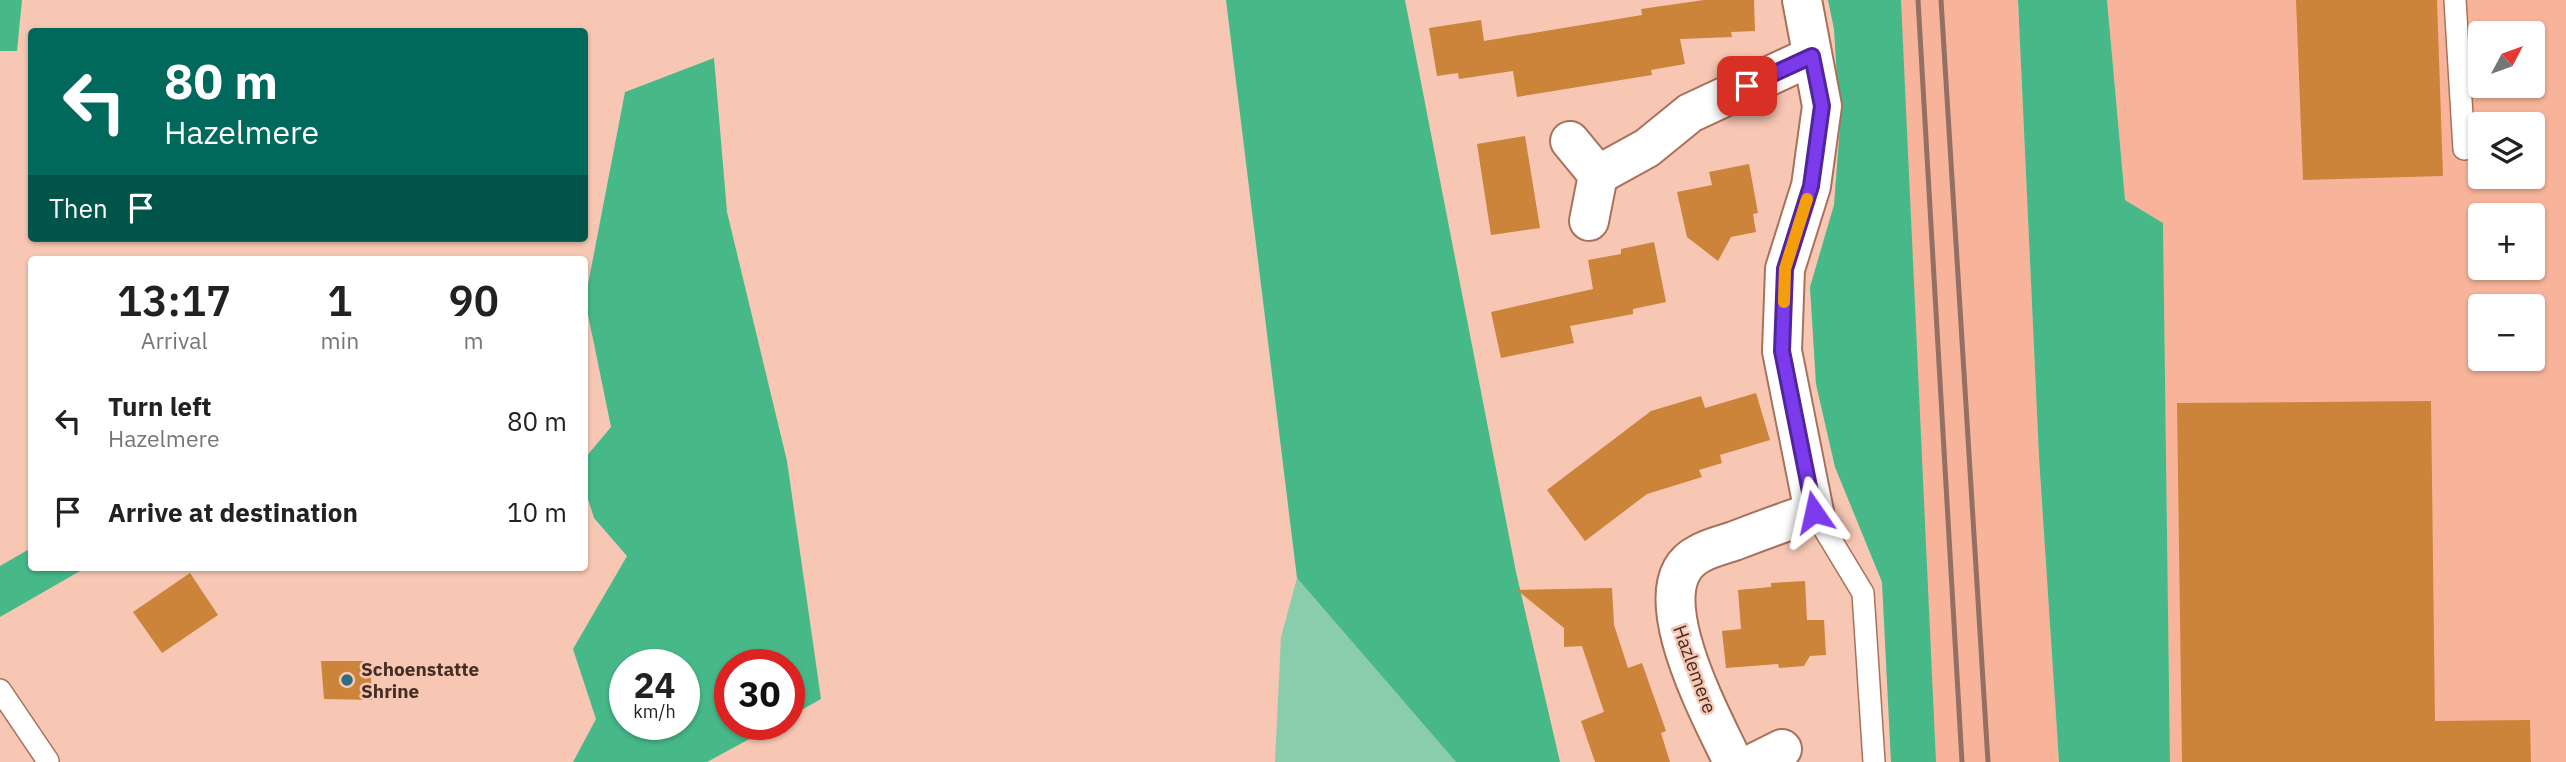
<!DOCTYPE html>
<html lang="en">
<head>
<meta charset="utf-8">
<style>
	body { margin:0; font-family:"IBM Plex Sans",sans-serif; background:#f2f2f2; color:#222; height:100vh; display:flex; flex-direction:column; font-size:26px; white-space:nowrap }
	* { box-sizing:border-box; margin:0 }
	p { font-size:23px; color:#767676 }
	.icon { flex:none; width:38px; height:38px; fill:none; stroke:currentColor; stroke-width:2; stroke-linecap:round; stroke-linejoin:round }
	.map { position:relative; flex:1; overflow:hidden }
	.panel { position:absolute; left:28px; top:256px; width:560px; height:315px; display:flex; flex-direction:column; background:#fff; border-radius:7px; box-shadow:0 2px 5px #0004 }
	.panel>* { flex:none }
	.guide { position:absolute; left:28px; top:28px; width:560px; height:214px; border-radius:7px; box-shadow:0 2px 5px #0004; background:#00695c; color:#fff; overflow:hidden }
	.needle { width:46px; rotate:49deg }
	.controls { position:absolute; left:2468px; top:21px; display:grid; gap:14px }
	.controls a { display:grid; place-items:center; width:77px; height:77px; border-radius:7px; background:#fff; box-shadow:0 2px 5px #0004; font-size:35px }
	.speed { position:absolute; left:609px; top:649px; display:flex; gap:14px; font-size:35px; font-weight:700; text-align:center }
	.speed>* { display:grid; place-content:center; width:91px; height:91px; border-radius:50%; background:#fff; box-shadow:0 2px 5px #0004; line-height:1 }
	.speed small { font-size:18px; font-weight:400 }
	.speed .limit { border:10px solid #d22; background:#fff; color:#111 }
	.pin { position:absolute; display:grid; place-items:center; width:60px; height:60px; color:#fff; margin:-30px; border-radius:14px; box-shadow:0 4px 10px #0006 }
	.me { position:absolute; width:77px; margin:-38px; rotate:349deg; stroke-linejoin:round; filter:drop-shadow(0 0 5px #0008) }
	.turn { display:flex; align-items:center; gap:24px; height:147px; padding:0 21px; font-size:32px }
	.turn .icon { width:91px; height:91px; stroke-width:2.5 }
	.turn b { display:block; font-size:49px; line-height:60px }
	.then { display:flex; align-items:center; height:66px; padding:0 21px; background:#0003; gap:14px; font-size:26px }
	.eta { display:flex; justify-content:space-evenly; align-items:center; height:119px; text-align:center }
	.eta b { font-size:42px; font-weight:600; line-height:49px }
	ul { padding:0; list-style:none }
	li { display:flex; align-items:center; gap:21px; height:91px; padding:0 21px }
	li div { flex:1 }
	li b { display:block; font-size:26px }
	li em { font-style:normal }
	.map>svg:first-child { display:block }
	.built { fill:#f8b49a; fill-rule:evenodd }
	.green { fill:#89cdac }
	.forest { fill:#47b989; fill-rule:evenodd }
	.building { fill:#cc833a }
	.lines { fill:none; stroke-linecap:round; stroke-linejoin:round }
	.lane-casing { stroke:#a8715b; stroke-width:24 }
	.street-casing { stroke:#a8715b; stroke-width:42 }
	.lane { stroke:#fff; stroke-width:21 }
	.street { stroke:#fff; stroke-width:38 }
	.rail { stroke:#937063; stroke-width:5 }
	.route-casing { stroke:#51269a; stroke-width:18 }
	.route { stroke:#7c3aed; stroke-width:12 }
	.slow { stroke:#f59e0b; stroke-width:12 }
	.poi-dot { fill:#2e6d82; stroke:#f7c7b4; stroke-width:2.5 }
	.labels { text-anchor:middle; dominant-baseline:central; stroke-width:5; stroke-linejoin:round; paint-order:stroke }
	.poi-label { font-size:19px; font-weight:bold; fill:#452d24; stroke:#f7c7b4; text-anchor:start }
	.street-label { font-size:19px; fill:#452d24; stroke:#f7c7b4 }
</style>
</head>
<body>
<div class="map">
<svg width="2566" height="762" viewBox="0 0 2566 762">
	<rect width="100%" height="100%" fill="#f7c7b4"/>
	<g class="built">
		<path d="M1828,0H2018L2039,457L2059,762H1891L1882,582L1835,467L1816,384L1810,287L1834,205L1840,127L1834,29Z"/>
		<path d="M2107,0H2566V762H2170L2163,223L2125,200ZM2480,33H2532V86H2480ZM2480,124H2532V177H2480ZM2480,215H2532V268H2480ZM2480,306H2532V359H2480Z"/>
	</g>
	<path class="green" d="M1297,578L1456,762H1275L1281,637Z"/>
	<g class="forest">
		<path d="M0,0H22L17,51H0Z"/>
		<path d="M1226,0H1405L1516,572L1560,762H1456L1297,578Z"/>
		<path d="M1828,0H1901L1936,762H1891L1882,582L1835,467L1816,384L1810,287L1834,205L1840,127L1834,29Z"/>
		<path d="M2018,0H2107L2125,200L2163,223L2170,762H2059L2039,457Z"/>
		<path d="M714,58L727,212L787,461L821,699L789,717V665H730V724L775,725L707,762H573L596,719L573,649L627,556L594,518L585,489V458L611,427L585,300L625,92ZM625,665H684V724H625Z"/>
		<path d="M31,548L32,567H87L0,617V566Z"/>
	</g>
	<g class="building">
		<path d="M1704,0H1754L1755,31L1731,32L1732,37L1680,39L1685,64L1651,70L1652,75L1517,97L1513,71L1459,79L1458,73L1437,76L1429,28L1481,20L1484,41L1642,15L1641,9Z"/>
		<path d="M2296,0H2437L2443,176L2303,180Z"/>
		<path d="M1525,136L1540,228L1491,235L1477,144Z"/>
		<path d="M1749,164L1758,213L1753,214L1756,232L1731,237L1718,261L1687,237L1677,192L1712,185L1709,172Z"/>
		<path d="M1654,242L1666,302L1633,309V314L1570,326L1574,343L1501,358L1491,312L1593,289L1588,260L1621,254V249Z"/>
		<path d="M1756,393L1770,440L1720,455L1722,463L1699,470L1702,477L1647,494L1585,541L1547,490L1651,411L1701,396L1705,408Z"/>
		<path d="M2431,401L2435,721L2530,720L2531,762H2182L2177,403Z"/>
		<path d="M190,573L218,615L162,653L133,612Z"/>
		<path d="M1805,581L1807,620H1824L1826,655L1810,656L1804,666L1779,668L1778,664L1726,668L1722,631L1741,629L1738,590L1771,587V583Z"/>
		<path d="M1612,588L1614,625L1628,668L1642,663L1666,731L1661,733L1670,762H1595L1581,721L1604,712L1582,646L1564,647V628L1517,590Z"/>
		<path d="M321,661H369L373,700L324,699Z"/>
	</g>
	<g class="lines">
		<g class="lane-casing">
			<g id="lane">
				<path d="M2455,0L2464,149"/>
				<path d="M1814,512L1863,593L1874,762"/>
				<path d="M0,690L48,761"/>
			</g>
		</g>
		<g class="street-casing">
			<g id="street">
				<path d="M1570,141L1598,175L1589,221"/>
				<path d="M1598,175L1647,148L1690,113L1812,56"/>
				<path d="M1733,762C1713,719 1638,585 1699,554C1709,548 1722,545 1734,541C1760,531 1787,521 1814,512L1782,351L1785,269L1811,186L1822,106L1802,0"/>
				<path d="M1756,762L1782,749"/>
			</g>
		</g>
		<use href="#lane" class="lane"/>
		<use href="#street" class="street"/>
		<g class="rail">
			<path d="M1918,0L1962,762"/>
			<path d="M1941,0L1988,762"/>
		</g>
	</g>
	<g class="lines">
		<g class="route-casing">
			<path id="route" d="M1747,86L1812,56L1822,106L1811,186L1785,269L1782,351L1814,512"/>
		</g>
		<use href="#route" class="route"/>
		<path class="slow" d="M1784,302L1785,269L1807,199"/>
	</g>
	<circle class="poi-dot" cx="347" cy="680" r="7"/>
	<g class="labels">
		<g class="poi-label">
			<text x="361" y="669">Schoenstatte<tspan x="361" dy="22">Shrine</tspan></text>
		</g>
		<g class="street-label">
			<text transform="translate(1695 669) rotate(70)">Hazlemere</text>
		</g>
	</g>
</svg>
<div class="controls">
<a><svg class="needle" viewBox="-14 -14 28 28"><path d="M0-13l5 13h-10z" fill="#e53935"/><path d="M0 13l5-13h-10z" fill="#767676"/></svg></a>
<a><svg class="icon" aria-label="layers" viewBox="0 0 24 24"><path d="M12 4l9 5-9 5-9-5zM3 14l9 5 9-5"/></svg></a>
<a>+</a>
<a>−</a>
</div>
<div class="speed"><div>24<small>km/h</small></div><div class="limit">30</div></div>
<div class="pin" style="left:1747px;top:86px;background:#d93025"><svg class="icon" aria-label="arrive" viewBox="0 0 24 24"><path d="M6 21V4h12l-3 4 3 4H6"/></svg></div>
<svg class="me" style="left:1814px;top:512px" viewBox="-20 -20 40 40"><path d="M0-17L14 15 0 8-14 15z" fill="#7c3aed" stroke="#fff" stroke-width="4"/></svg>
<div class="guide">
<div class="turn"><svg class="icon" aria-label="left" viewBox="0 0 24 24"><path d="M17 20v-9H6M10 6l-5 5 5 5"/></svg><div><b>80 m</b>Hazelmere</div></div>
<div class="then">Then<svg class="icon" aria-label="arrive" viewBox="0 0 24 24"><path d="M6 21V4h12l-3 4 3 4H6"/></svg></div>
</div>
<section class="panel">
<div class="eta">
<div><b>13:17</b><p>Arrival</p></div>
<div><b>1</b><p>min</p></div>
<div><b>90</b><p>m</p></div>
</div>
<ul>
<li><svg class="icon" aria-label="left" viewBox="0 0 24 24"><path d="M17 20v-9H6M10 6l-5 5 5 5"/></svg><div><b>Turn left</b><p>Hazelmere</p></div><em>80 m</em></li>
<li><svg class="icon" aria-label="arrive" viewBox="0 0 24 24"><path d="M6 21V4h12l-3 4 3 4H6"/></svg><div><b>Arrive at destination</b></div><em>10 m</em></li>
</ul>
</section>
</div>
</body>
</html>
